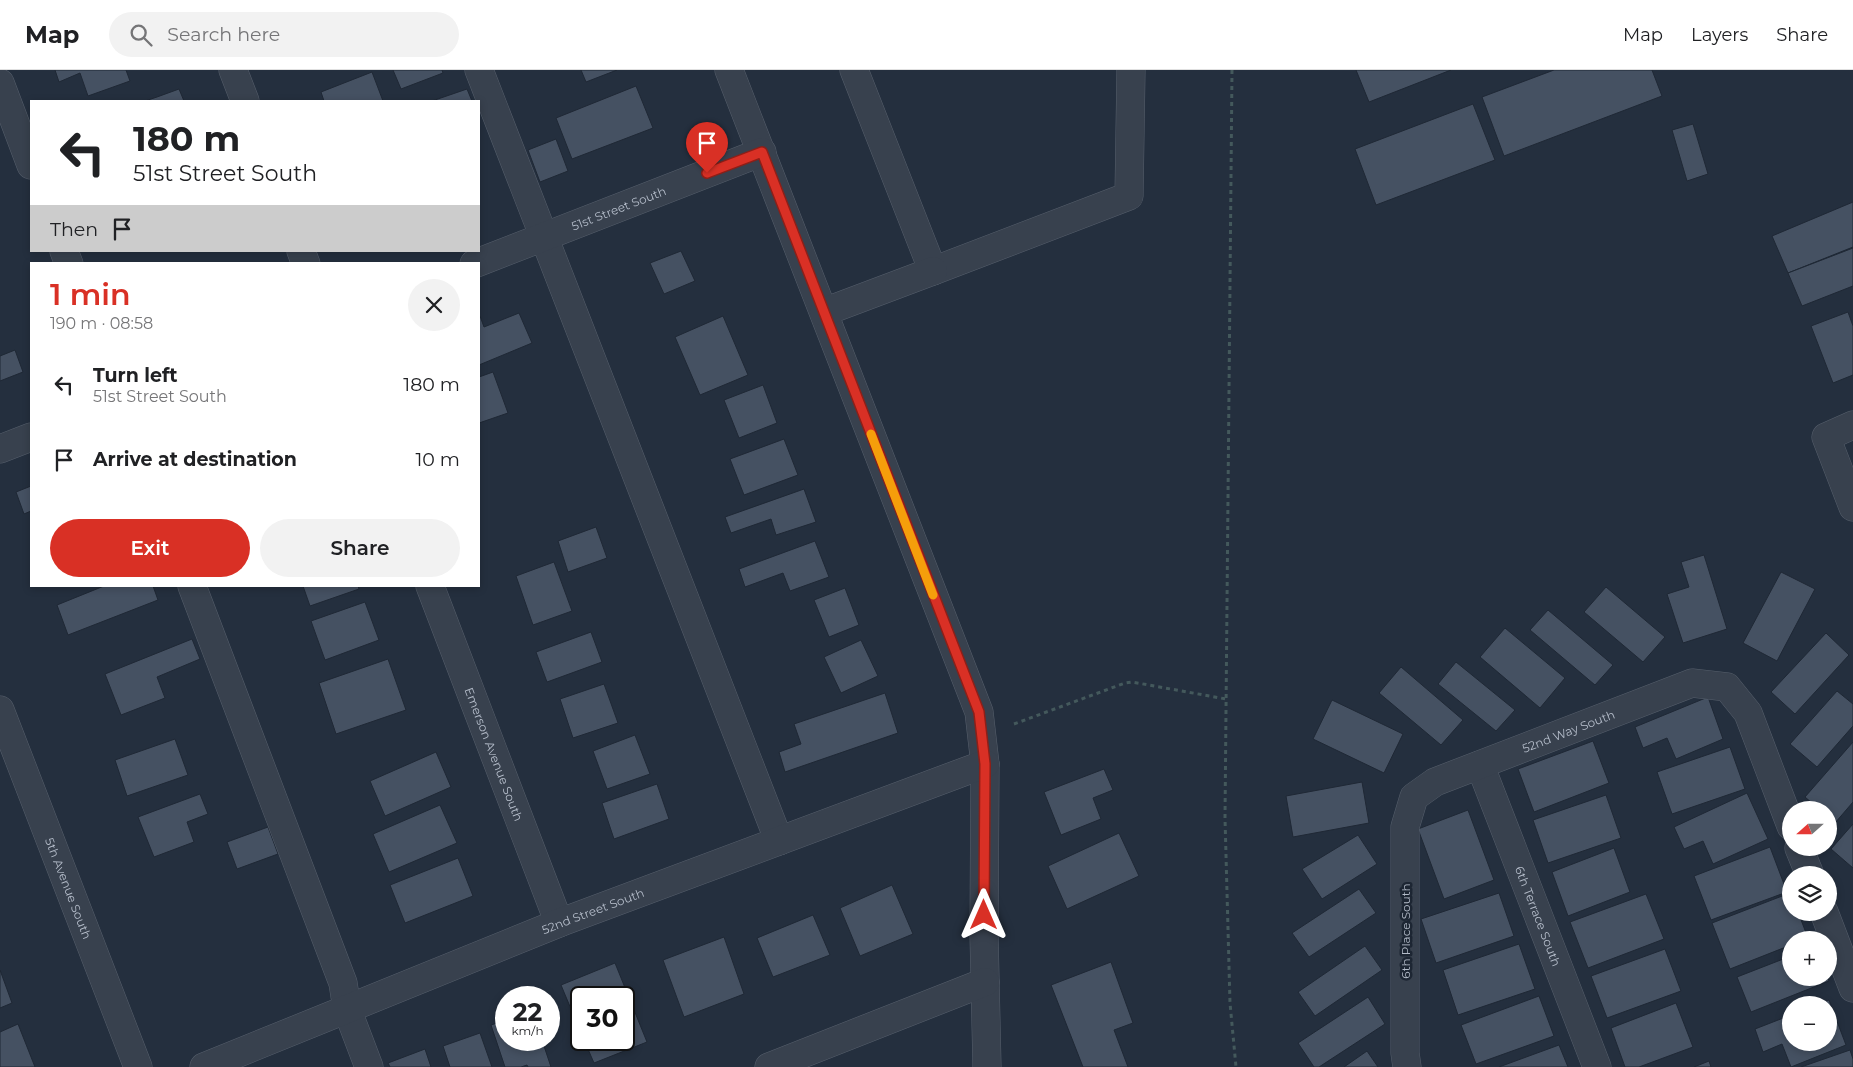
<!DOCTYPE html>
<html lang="en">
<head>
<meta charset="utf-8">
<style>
	body { margin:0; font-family:Montserrat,sans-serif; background:#f2f2f2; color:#202124; height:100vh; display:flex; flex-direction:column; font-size:19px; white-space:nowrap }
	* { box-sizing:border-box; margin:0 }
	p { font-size:16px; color:#757577 }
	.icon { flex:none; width:28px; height:28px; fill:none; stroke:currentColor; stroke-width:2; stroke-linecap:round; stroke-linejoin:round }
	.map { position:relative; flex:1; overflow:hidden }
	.side { position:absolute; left:30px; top:192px; width:450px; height:325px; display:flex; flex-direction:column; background:#fff; border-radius:0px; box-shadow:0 2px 8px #0003 }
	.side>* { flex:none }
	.guide { position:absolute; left:30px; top:30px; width:450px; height:152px; border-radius:0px; box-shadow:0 2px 8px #0003; background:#fff; color:#202124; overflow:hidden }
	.needle { width:32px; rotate:249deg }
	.fabs { position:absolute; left:1782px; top:731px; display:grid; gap:10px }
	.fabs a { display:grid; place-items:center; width:55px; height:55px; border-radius:50%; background:#fff; box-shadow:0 2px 8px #0003; font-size:25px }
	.speed { position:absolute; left:495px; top:916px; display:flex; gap:10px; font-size:25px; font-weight:700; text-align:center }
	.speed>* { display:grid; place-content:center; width:65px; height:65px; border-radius:50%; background:#fff; box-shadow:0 2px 8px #0003; line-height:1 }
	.speed small { font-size:12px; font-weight:400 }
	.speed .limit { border:2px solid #111; border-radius:8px; background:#fff; color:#111 }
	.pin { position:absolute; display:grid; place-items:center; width:42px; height:42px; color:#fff; margin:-51px -21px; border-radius:50% 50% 50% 0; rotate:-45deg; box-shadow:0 0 5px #0007 }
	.pin .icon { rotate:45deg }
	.me { position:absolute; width:55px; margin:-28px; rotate:0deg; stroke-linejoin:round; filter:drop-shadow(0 0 4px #0008) }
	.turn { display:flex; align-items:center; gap:18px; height:105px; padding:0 20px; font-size:22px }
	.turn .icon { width:65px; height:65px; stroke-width:2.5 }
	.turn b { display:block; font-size:35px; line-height:42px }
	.then { display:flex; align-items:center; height:48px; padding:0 20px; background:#0003; gap:10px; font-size:19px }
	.round { display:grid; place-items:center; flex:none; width:52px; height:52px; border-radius:26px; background:#f2f2f2 }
	.head { display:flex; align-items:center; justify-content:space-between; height:85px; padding:0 20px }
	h1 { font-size:30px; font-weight:600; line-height:38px; color:#d93025 }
	.primary-button { display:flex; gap:10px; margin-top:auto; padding:10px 20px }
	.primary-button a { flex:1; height:58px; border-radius:30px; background:#d93025; color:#fff; font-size:20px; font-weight:600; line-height:58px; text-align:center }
	.primary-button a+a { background:#f2f2f2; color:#202124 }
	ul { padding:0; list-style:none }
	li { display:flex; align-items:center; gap:15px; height:75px; padding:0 20px }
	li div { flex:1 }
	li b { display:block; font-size:19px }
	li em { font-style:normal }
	header { display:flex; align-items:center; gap:30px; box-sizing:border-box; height:70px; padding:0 25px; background:#fff; border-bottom:1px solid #e0e0e0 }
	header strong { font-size:24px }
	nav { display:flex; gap:28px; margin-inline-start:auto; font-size:18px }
	.search { width:350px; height:45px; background:#f2f2f2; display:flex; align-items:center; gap:12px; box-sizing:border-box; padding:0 18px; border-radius:28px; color:#757577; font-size:19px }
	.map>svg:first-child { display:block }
	.building { fill:#455162; stroke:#1f2835 }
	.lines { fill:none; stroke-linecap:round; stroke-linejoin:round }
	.minor-casing { stroke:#565f6c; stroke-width:29 }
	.path { stroke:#44595c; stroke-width:3; stroke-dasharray:4 4; stroke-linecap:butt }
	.minor { stroke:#38414e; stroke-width:28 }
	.route-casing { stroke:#8d1f18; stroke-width:12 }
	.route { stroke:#d93025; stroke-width:9 }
	.slow { stroke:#f59e0b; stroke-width:9 }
	.labels { text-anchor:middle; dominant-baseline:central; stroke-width:5; stroke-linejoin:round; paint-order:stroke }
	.street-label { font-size:12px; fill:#b4bcc9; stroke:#1d2633 }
</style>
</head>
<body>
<header>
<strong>Map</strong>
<div class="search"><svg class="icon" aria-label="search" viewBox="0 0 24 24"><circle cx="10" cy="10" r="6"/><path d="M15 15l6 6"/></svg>Search here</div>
<nav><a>Map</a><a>Layers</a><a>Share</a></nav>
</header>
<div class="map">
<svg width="1853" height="997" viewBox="0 0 1853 997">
	<rect width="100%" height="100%" fill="#242f3e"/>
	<g class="building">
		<path d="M55,0H126L130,11L88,26L80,3L59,12Z"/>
		<path d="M393,0H442L443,3L401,19Z"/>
		<path d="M581,0H617L586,12Z"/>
		<path d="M1356,0H1451L1369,32Z"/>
		<path d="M1554,0H1652L1662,26L1504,86L1482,27Z"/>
		<path d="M372,2L383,31H324L321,22Z"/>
		<path d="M636,16L653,58L572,89L556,48Z"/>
		<path d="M179,19L184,31H145L157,27Z"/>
		<path d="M467,19L472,31H432Z"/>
		<path d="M1473,34L1495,90L1376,135L1355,79Z"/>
		<path d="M1693,54L1708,104L1687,111L1672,60Z"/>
		<path d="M556,69L568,101L540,112L528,80Z"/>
		<path d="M1853,132V177L1788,203L1772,166Z"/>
		<path d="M1853,178V216L1802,236L1788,203Z"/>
		<path d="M681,181L695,211L664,224L650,193Z"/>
		<path d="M1848,242L1853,256V305L1833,313L1811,256Z"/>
		<path d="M519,243L532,273L479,295V247L480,246L484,257Z"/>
		<path d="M723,246L748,305L700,325L675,267Z"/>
		<path d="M15,280L23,302L0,311V286Z"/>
		<path d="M493,302L508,343L479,353V307Z"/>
		<path d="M763,315L777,353L739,368L724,330Z"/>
		<path d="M784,369L798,405L744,425L730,389Z"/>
		<path d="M31,416V441L24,444L16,422Z"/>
		<path d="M804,419L816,452L776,465L771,449L731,463L725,447Z"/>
		<path d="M596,457L607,488L568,502L558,471Z"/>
		<path d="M815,471L829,507L790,521L783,503L745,517L739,499Z"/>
		<path d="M1704,485L1727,559L1683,573L1667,524L1689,517L1681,492Z"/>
		<path d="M554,492L572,541L533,555L516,506Z"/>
		<path d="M1781,502L1815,519L1777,591L1743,573Z"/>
		<path d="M104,516H153L158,530L68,565L57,535Z"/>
		<path d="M303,516H358L359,519L310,536Z"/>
		<path d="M1606,517L1665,567L1643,592L1584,542Z"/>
		<path d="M845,518L859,555L829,567L814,530Z"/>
		<path d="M365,532L379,570L325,590L311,551Z"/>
		<path d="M1548,540L1613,595L1595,615L1530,560Z"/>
		<path d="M1505,558L1565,608L1540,638L1480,587Z"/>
		<path d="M591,562L602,592L547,612L536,582Z"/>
		<path d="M1826,563L1849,585L1795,644L1771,622Z"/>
		<path d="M192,569L200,589L157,607L165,628L121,645L105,604Z"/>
		<path d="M861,570L878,606L841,623L824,587Z"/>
		<path d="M388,589L406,640L336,664L319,613Z"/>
		<path d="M1456,592L1515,640L1496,661L1438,614Z"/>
		<path d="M1401,597L1463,650L1441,675L1379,623Z"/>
		<path d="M604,614L618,653L573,668L560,629Z"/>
		<path d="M1837,621L1853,634V656L1817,697L1790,674Z"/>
		<path d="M885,623L898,663L785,702L779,682L801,674L794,654Z"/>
		<path d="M1708,627L1723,669L1676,689L1667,668L1643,678L1635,657Z"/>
		<path d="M1332,630L1403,664L1384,703L1313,669Z"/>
		<path d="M635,665L650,704L607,719L593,681Z"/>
		<path d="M175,669L188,705L127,726L115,690Z"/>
		<path d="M1593,671L1609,713L1534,742L1518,699Z"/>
		<path d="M1853,672V732L1835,753L1829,748V740H1820L1805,727Z"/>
		<path d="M1730,677L1745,719L1672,744L1657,702Z"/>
		<path d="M436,682L451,717L385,746L370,711Z"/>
		<path d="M1104,699L1113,720L1093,728L1101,749L1061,765L1044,722Z"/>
		<path d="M1362,712L1369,753L1293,767L1286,726Z"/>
		<path d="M657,714L669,749L614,769L602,733Z"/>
		<path d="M1747,723L1768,769L1713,794L1703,771L1684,779L1674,757Z"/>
		<path d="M200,724L208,744L187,752L194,772L154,787L138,747Z"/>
		<path d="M1606,725L1621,768L1548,793L1533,750Z"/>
		<path d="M440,735L457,773L389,802L373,764Z"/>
		<path d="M1468,740L1494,810L1444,829L1418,759Z"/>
		<path d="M1853,754V798L1831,779Z"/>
		<path d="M268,757L278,784L237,799L227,772Z"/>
		<path d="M1119,763L1139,806L1067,839L1048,796Z"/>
		<path d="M1358,765L1377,794L1322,829L1302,799Z"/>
		<path d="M1770,777L1787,822L1711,850L1694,806Z"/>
		<path d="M1614,778L1630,822L1568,846L1552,802Z"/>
		<path d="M458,788L473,826L405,853L390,815Z"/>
		<path d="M892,815L913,864L860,886L840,838Z"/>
		<path d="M1359,819L1376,843L1309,887L1292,863Z"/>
		<path d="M1499,823L1514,866L1436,893L1421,849Z"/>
		<path d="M1790,823L1791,842H1798L1808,868L1803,870H1791V875L1730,899L1712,853Z"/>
		<path d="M1646,824L1664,869L1588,898L1570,852Z"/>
		<path d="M813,845L830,885L773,907L757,868Z"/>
		<path d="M724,867L744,924L684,947L663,890Z"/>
		<path d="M1519,874L1535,919L1458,945L1443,900Z"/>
		<path d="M1365,876L1382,900L1315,946L1298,922Z"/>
		<path d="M1665,879L1681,921L1607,948L1591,906Z"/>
		<path d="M1791,886V908H1828L1829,911L1751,942L1737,907Z"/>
		<path d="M1111,892L1133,953L1114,960L1128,997H1083L1051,915Z"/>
		<path d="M615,893L647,972L594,993L584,970H624V928H581V963L561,915Z"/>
		<path d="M0,900L12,933L0,938Z"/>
		<path d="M1539,926L1554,966L1476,994L1461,955Z"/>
		<path d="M1368,927L1385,954L1319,997H1314L1298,973Z"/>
		<path d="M1829,930L1846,975L1791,997L1782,974L1763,982L1755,959L1791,945V972H1829V935H1817Z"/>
		<path d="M1676,933L1693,977L1639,997H1625L1611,958Z"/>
		<path d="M506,950V970H542L551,997H528L527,995L521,997H505L491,955Z"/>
		<path d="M18,954L35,997H0V962Z"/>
		<path d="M480,963L492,997H450L443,976Z"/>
		<path d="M1559,975L1568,997H1499Z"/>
		<path d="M425,979L431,997H390L388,993Z"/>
		<path d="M1850,980L1853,989V997H1801Z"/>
		<path d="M1367,981L1378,997H1344Z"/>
		<path d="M1709,991L1711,997H1694Z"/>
	</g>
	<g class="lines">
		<g class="minor-casing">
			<g id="minor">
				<path d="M233,0L245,31"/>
				<path d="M479,0L779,771"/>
				<path d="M729,0L979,642L985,694L984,864L987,997"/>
				<path d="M854,0L933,201L1129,126L1131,0"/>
				<path d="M0,13L31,95"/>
				<path d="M64,181L69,194"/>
				<path d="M301,181L306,194"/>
				<path id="s1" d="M474,194L762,82"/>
				<path d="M824,242L933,201"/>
				<path d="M1853,355L1826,367L1853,437"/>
				<path d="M0,379L31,367"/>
				<path d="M192,516L343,913L347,939L369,997"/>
				<path id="s2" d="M430,516L559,853"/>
				<path id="s3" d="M0,640L138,997"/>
				<path id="s4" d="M1480,695L1597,997"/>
				<path d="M1799,778L1810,805"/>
				<path d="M1824,842L1853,918"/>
				<path id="s5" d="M204,997L559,853L985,694"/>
				<path d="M769,997L985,912"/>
				<path id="s6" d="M1407,997L1405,983V757L1414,727L1435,712L1692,613L1727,617L1748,643L1791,756"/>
			</g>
		</g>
		<g class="path">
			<path d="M1232,0L1225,748L1230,933L1236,997"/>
			<path d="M1014,654L1125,613L1132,612L1226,629"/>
		</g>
		<use href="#minor" class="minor"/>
	</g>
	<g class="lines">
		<g class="route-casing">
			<path id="route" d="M707,103L762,82L979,642L985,694L984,845"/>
		</g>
		<use href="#route" class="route"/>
		<path class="slow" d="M871,364L933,525"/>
	</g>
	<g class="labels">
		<g class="street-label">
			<text stroke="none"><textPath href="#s1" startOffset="155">51st Street South</textPath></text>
			<text stroke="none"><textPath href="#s6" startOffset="440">52nd Way South</textPath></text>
			<text stroke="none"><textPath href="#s2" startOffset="180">Emerson Avenue South</textPath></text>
			<text stroke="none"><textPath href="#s3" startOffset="191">5th Avenue South</textPath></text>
			<text stroke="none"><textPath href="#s5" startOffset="419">52nd Street South</textPath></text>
			<text stroke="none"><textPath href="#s4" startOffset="162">6th Terrace South</textPath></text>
			<text transform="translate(1405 861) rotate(-90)">6th Place South</text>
		</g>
	</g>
</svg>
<div class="fabs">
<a><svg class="needle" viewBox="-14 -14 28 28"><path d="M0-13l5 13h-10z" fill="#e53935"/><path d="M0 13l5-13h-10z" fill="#757577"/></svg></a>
<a><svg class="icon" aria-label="layers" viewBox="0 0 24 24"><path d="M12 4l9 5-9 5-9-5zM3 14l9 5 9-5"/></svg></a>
<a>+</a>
<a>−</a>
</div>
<div class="speed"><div>22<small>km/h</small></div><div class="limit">30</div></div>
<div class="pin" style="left:707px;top:103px;background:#d93025"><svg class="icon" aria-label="arrive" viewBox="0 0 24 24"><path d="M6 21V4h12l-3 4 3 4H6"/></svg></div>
<svg class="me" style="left:984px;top:845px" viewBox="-20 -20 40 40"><path d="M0-17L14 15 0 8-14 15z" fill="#d93025" stroke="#fff" stroke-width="4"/></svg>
<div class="guide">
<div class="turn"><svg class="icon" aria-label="left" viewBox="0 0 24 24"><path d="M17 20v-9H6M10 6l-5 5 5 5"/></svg><div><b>180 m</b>51st Street South</div></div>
<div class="then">Then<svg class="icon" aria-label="arrive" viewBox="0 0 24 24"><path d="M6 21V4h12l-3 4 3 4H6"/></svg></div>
</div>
<section class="side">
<div class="head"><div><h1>1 min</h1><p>190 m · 08:58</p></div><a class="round"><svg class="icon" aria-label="close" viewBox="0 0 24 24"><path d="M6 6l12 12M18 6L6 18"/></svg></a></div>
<ul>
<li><svg class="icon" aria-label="left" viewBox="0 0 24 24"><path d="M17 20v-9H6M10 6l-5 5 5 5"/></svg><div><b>Turn left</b><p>51st Street South</p></div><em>180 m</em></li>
<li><svg class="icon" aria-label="arrive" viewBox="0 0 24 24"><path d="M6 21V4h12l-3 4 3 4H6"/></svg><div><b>Arrive at destination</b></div><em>10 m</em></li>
</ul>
<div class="primary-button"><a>Exit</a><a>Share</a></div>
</section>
</div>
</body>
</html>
